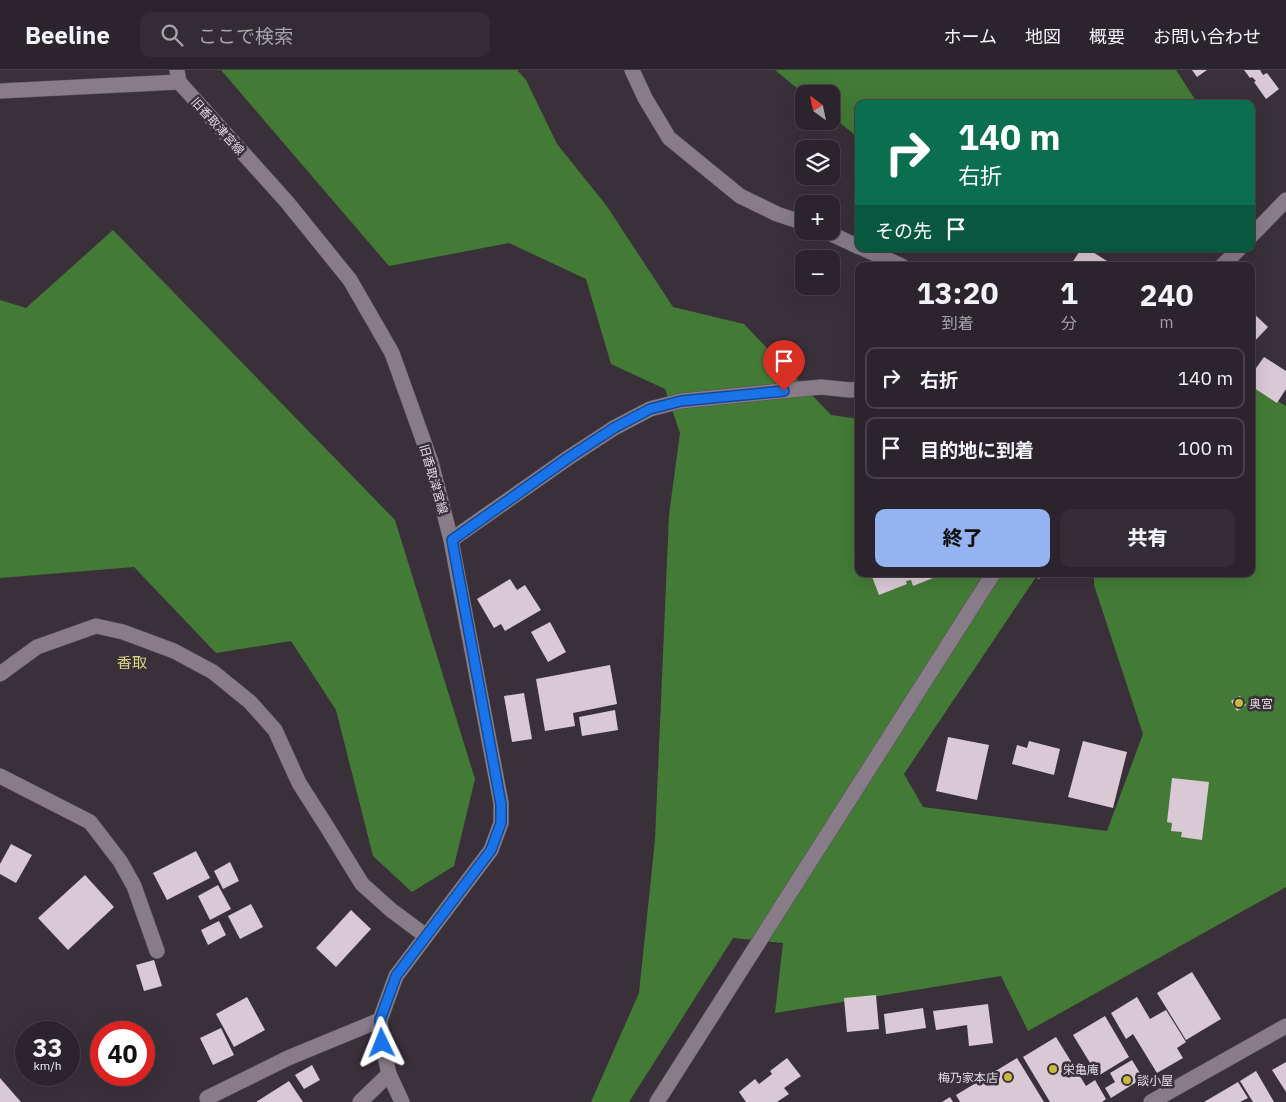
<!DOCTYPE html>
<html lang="ja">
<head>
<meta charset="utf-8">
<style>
	body { margin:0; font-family:"IBM Plex Sans","Noto Sans JP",sans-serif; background:#342c34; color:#f1f3f6; height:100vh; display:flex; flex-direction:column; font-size:19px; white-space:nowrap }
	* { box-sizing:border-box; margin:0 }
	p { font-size:16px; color:#a6a4a9 }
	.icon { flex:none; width:28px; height:28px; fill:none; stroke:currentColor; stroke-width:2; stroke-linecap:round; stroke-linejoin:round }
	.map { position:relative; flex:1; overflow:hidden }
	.panel { position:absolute; left:855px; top:192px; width:400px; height:315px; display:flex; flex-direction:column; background:#2c242c; border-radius:10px; box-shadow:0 5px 20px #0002,0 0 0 1px #484148 }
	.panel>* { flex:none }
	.guide { position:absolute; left:855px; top:30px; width:400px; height:152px; border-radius:10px; box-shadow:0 5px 20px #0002,0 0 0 1px #484148; background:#0b6e4f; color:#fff; overflow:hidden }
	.needle { width:32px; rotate:327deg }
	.controls { position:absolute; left:795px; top:15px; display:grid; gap:10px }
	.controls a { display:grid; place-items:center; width:45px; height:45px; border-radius:10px; background:#2c242c; box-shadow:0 5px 20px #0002,0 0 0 1px #484148; font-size:25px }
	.speed { position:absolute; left:15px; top:951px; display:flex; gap:10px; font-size:25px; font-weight:700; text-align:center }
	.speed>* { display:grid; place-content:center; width:65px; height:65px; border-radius:50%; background:#2c242c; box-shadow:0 5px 20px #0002,0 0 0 1px #484148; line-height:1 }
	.speed small { font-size:12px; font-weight:400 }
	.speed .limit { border:8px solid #d22; background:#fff; color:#111 }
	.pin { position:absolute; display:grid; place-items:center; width:42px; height:42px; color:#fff; margin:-51px -21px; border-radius:50% 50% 50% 0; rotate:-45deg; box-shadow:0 0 5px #0007 }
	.pin .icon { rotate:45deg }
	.me { position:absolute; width:55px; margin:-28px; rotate:358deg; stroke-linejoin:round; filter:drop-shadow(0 0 4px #0008) }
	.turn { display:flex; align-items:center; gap:18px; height:105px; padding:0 20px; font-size:22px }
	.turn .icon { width:65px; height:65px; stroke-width:2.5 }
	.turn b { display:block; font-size:35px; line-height:42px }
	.then { display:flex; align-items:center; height:48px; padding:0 20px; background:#0003; gap:10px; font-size:19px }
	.eta { display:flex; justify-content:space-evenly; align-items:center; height:85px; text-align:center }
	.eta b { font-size:30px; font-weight:800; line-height:35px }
	.action { display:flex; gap:10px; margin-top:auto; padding:10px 20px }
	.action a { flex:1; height:58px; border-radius:10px; background:#95b2f1; color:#111; font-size:20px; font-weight:800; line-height:58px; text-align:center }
	.action a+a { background:#342c34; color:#f1f3f6 }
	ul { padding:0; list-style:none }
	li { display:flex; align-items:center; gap:15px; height:62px; margin:0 10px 8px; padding:0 10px; border:2px solid #484148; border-radius:10px }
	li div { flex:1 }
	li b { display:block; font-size:19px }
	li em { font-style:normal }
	header { display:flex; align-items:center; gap:30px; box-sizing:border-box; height:70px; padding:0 25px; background:#2c242c; border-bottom:1px solid #484148 }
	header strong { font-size:24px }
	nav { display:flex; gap:28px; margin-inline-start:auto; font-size:18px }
	.search { width:350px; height:45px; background:#342c34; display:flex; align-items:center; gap:12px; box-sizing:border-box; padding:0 18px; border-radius:10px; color:#a6a4a9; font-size:19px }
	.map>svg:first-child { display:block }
	.forest { fill:#437b36 }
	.building { fill:#d9c9d4 }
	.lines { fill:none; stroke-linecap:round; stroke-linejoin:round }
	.minor-casing { stroke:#564e56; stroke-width:16 }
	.minor { stroke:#887c88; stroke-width:15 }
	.route-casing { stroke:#114b97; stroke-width:12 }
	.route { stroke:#1a73e8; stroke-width:9 }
	.poi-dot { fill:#c6bc3c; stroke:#3a303a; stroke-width:2 }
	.labels { text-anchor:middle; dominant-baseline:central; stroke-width:5; stroke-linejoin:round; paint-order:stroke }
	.street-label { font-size:12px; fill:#e0d9e0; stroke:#3a303a }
	.poi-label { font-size:12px; fill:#e0d9e0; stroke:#3a303a; text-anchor:start }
	.quarter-label { font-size:15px; fill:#d9d384; stroke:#3a303a }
</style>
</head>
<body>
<header>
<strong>Beeline</strong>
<div class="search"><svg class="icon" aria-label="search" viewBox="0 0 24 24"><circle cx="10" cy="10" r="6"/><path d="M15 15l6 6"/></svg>ここで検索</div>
<nav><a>ホーム</a><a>地図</a><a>概要</a><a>お問い合わせ</a></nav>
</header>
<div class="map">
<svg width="1286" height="1032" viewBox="0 0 1286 1032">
	<rect width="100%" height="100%" fill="#3a303a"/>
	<g class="forest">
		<path d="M221,0H517L526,10L557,74L606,135L673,237L744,254L831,345L859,349V504H1038L904,704L923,737L1107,761L1143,664L1094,515V504H1251V315L1286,336V817L1028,961L1001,906L775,943L783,873L733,868L629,1032H591L639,923L655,770L669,445L680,363L665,319L611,294L586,209L509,173L389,196Z"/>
		<path d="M775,0H1176L1198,34H859V68L831,46V24H804Z"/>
		<path d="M113,160L395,450L475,709L454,796L412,822L373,786L336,640L291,571L216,583L134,497L0,508V230L26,238Z"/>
	</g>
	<g class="building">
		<path d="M1192,0H1207L1197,7Z"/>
		<path d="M1244,0H1260L1263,5L1267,3L1279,19L1266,29L1254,12L1256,11L1252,7L1250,8Z"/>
		<path d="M1081,179H1088L1107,191L1104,196H1070Z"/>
		<path d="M1251,241L1268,257L1251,275Z"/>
		<path d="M1264,287L1286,301V319L1277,333L1251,316V305Z"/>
		<path d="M871,504H931L933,508L913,516L911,510L906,511L907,514L879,525Z"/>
		<path d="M1031,504H1043L1039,509Z"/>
		<path d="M510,509L517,520L525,515L541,540L505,561L501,554L494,558L477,529Z"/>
		<path d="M550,552L566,582L548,592L531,562Z"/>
		<path d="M610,595L617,634L573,643L575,656L545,661L536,609Z"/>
		<path d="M524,623L532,669L512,672L504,626Z"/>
		<path d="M1240,626L1246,635L1237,641L1231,631Z"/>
		<path d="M615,640L618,660L582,666L579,647Z"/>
		<path d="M948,667L989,675L977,730L936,721Z"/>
		<path d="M1029,671L1060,679L1054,705L1012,694L1017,675L1027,678Z"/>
		<path d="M1083,671L1127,682L1113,738L1068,727Z"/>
		<path d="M1172,708L1209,712L1202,770L1181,767L1182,762L1171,761L1172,753L1167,752Z"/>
		<path d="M11,774L32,785L16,813L0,804V794Z"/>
		<path d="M196,781L210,808L167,830L153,803Z"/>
		<path d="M230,792L239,811L223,819L214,801Z"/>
		<path d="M85,805L114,837L68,880L38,848Z"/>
		<path d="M218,815L231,839L210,850L198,826Z"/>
		<path d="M251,834L263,857L240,869L228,846Z"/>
		<path d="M351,840L371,859L336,897L316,878Z"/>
		<path d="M219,851L226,865L208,875L201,860Z"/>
		<path d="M154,890L162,916L144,921L136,895Z"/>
		<path d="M1192,902L1221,949L1186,970L1157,923Z"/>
		<path d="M876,925L879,959L847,962L844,928Z"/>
		<path d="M247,927L265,960L234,977L216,944Z"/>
		<path d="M1137,927L1150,949L1166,940L1186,972L1177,978L1183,988L1157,1003L1133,964L1126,969L1111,943Z"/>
		<path d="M988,934L993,973L969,976L967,955L936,960L933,941Z"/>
		<path d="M923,938L926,958L886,964L884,944Z"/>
		<path d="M1105,946L1129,987L1098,1006L1073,965Z"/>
		<path d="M221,958L234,985L213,995L200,968Z"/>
		<path d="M1056,967L1086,1016L1095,1010L1106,1029L1102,1032H1050L1023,987Z"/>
		<path d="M787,988L801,1006L784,1018L789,1024L777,1032H746L739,1022L755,1009L759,1014L772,1004L770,1001Z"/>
		<path d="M1017,988L1044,1032H960L956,1025Z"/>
		<path d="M1132,990L1143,1008L1111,1028L1105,1018L1115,1012L1110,1003Z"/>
		<path d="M1286,992V1022L1272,1000Z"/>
		<path d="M312,995L320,1010L304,1019L295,1005Z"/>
		<path d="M1256,1001L1274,1032H1253L1240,1011Z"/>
		<path d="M0,1008L21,1032H0Z"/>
		<path d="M289,1011L303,1032H256Z"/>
		<path d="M1238,1012L1248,1028L1240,1032H1204Z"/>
		<path d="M950,1027L953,1032H942Z"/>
	</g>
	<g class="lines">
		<g class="minor-casing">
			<g id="minor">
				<path d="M177,0L179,12L287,132L350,210L392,283L431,392L451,470L501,733V753L491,780L396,906L380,950L382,973L389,1004L402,1032"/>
				<path d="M632,0L645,28L669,68L740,126L777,144L804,153"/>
				<path d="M0,21L179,12"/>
				<path d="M825,161L859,177"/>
				<path d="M1251,166L1286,130"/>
				<path d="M864,179L902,196"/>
				<path d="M1222,196L1239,179"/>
				<path d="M451,470L568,388L614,358L650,339L681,331L821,317L850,320L859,319"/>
				<path d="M0,604L37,577L96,556L123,562L174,581L213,602L250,632L275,660L299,713L327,757L362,814L391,840L426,866"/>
				<path d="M0,706L90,752L120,791L134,816L157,881"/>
				<path d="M207,1028L288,988L380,950"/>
				<path d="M360,1032L389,1004"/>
				<path d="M657,1032L993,504"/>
				<path d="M1151,1032L1286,956"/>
			</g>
		</g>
		<use href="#minor" class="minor"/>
	</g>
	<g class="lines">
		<g class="route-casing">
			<path id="route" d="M382,973L380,950L396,906L491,780L501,753V734L452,470L568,388L614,358L650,339L681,331L784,321"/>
		</g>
		<use href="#route" class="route"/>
	</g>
	<g class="poi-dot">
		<circle cx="1239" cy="633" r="5"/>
		<circle cx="1053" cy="999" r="5"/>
		<circle cx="1008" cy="1007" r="5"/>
		<circle cx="1127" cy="1010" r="5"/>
	</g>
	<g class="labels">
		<g class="street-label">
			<text transform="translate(218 56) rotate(48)">旧香取津宮線</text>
			<text transform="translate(434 409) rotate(74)">旧香取津宮線</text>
		</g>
		<g class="poi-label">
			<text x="1249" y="633">奥宮</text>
			<text x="1063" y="999">栄亀庵</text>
			<text x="998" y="1007" text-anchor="end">梅乃家本店</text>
			<text x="1137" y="1010">談小屋</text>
		</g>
		<g class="quarter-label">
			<text x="132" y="592">香取</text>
		</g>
	</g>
</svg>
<div class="controls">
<a><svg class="needle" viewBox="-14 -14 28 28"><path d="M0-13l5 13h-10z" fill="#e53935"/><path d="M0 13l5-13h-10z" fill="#a6a4a9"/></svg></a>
<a><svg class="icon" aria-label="layers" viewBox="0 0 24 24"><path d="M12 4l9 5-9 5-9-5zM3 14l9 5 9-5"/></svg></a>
<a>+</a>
<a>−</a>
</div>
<div class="speed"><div>33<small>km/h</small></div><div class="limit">40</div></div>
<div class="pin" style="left:784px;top:321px;background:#d93025"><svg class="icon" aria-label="arrive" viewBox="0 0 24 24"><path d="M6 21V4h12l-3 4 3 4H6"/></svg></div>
<svg class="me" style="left:382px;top:973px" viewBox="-20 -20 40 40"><path d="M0-17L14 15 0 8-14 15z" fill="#1a73e8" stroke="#fff" stroke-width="4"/></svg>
<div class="guide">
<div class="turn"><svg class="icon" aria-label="right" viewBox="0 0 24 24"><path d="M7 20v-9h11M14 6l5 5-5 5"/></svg><div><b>140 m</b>右折</div></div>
<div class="then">その先<svg class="icon" aria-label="arrive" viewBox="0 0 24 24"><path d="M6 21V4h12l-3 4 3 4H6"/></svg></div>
</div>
<section class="panel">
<div class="eta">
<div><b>13:20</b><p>到着</p></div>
<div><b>1</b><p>分</p></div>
<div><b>240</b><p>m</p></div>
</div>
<ul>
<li><svg class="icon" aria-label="right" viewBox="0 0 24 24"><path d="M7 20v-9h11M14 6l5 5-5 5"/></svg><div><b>右折</b></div><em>140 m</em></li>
<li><svg class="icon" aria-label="arrive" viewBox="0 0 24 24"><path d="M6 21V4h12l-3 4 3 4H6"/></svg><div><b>目的地に到着</b></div><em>100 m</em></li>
</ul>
<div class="action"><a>終了</a><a>共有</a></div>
</section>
</div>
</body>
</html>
